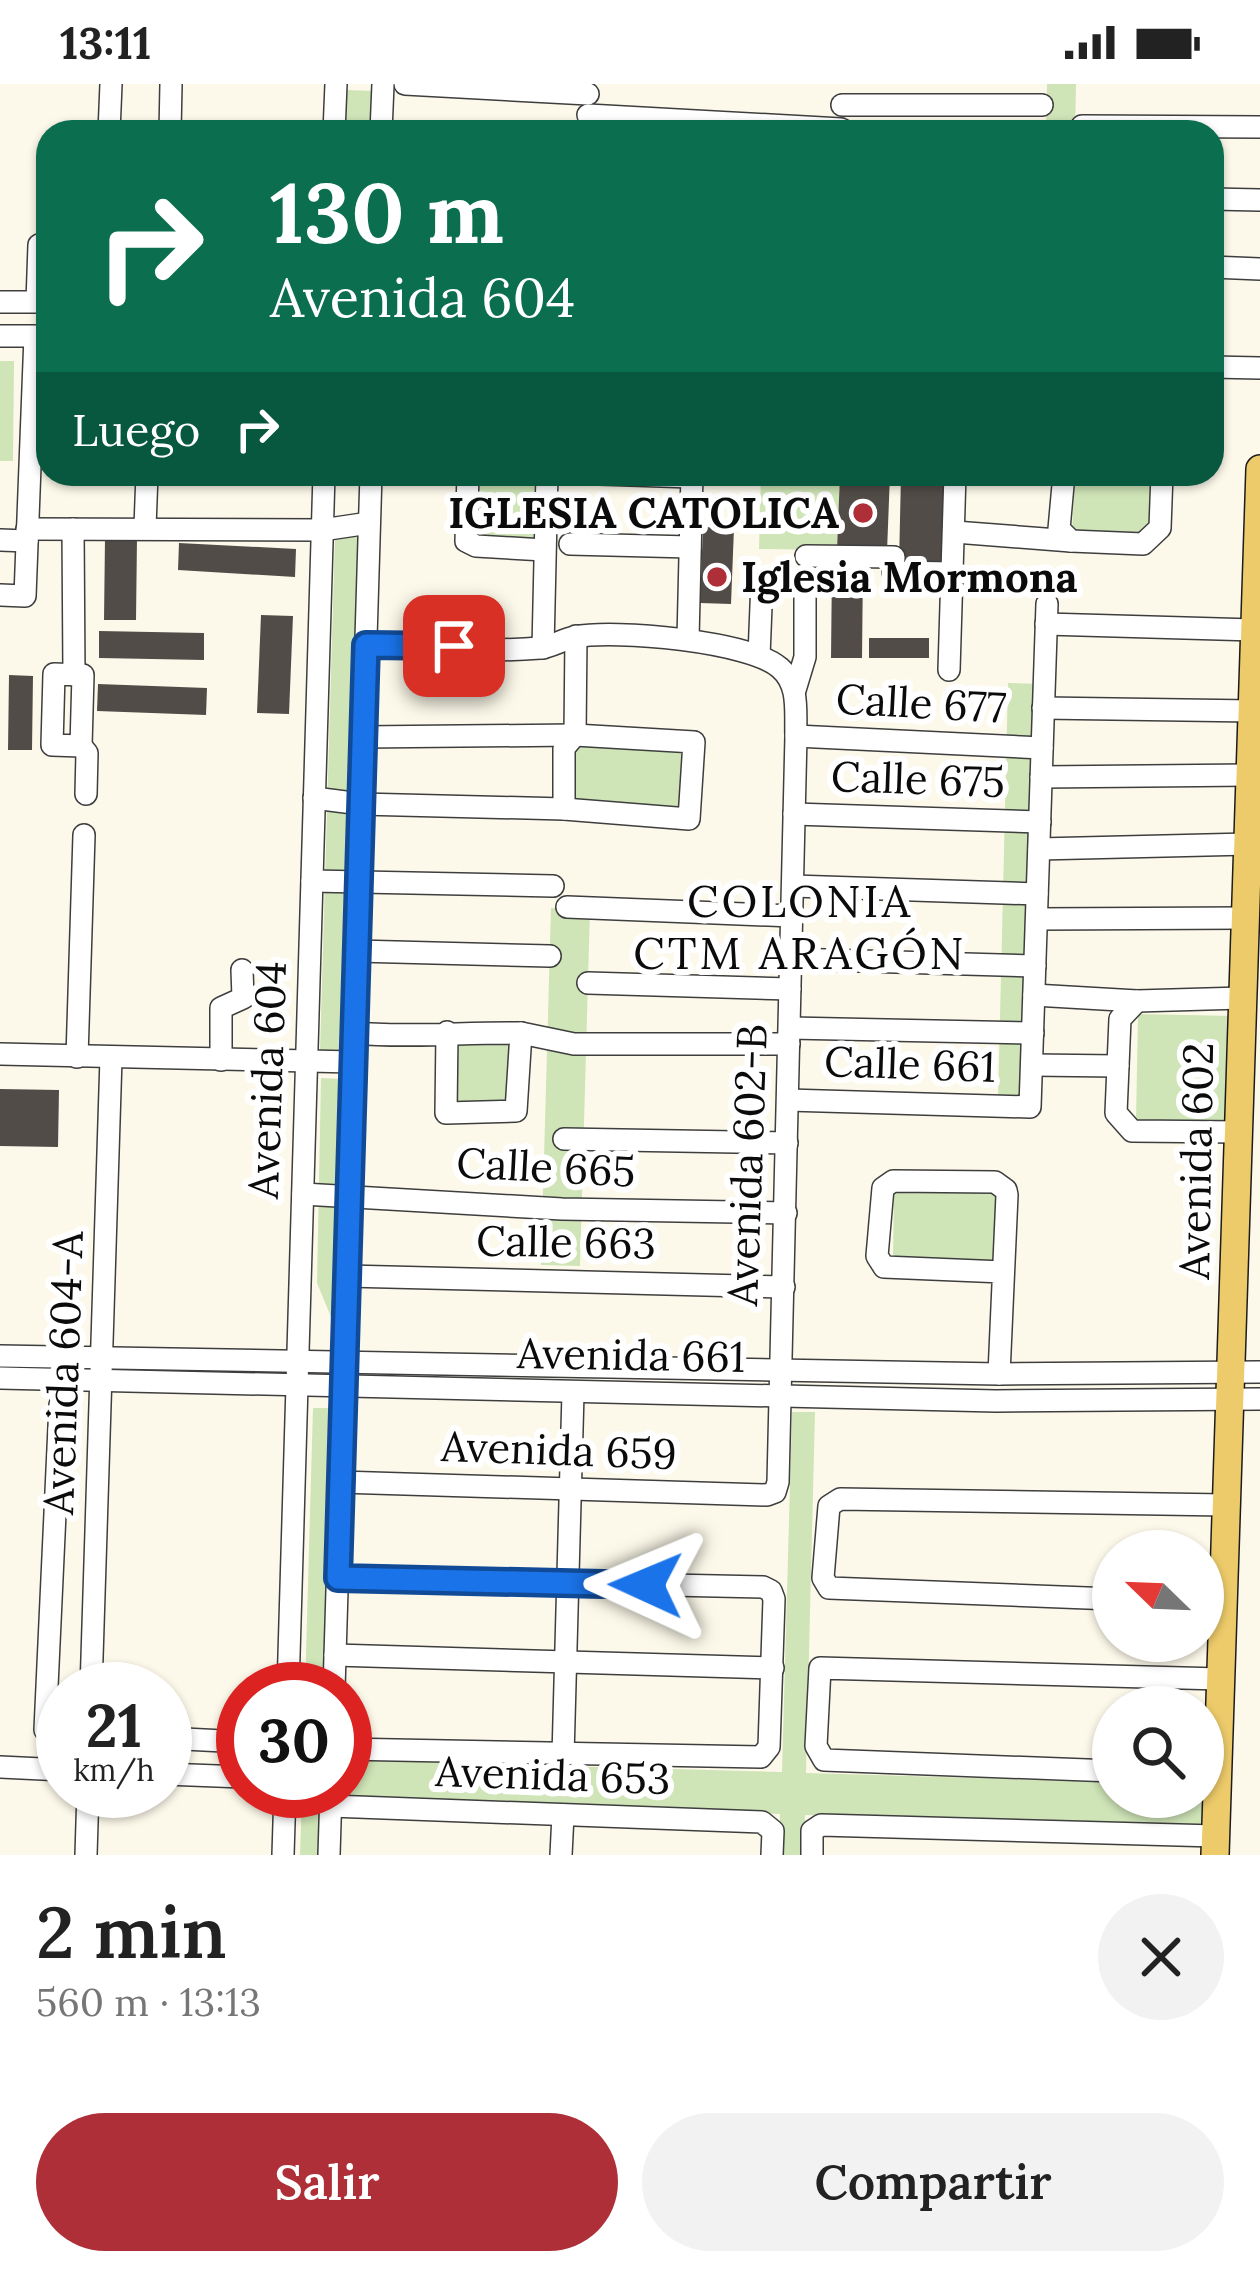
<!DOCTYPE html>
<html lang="es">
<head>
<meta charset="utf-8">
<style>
	body { margin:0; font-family:Lora,serif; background:#f2f2f2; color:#222; height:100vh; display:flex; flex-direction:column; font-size:45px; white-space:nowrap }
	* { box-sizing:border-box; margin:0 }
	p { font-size:39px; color:#767676 }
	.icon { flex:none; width:66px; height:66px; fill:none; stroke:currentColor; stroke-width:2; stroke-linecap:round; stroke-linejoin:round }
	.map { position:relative; height:1771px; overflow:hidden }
	.panel { display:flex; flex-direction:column; background:#fff; flex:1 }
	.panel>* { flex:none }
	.hud { position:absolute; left:36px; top:36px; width:1188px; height:366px; border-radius:36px; box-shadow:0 3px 9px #0004; background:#0b6e4f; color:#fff; overflow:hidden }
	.needle { width:78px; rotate:293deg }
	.tools { position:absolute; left:1092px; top:1446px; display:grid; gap:24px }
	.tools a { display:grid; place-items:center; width:132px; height:132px; border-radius:50%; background:#fff; box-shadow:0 3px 9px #0004; font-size:60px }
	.speed { position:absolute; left:36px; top:1578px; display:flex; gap:24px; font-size:60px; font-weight:700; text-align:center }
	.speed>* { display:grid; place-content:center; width:156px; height:156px; border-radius:50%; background:#fff; box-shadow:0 3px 9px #0004; line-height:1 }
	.speed small { font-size:30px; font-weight:400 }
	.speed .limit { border:18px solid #d22; background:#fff; color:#111 }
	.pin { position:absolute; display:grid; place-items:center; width:102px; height:102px; color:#fff; margin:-51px; border-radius:24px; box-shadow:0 6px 18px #0006 }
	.me { position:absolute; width:132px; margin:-66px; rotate:271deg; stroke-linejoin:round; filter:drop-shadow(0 0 9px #0008) }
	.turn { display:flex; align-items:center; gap:42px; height:252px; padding:0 36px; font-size:54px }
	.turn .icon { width:156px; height:156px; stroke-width:2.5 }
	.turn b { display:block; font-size:84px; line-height:102px }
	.then { display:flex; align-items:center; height:114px; padding:0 36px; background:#0003; gap:24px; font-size:45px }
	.round { display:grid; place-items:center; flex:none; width:126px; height:126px; border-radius:63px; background:#f2f2f2 }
	.summary { display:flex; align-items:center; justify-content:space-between; height:204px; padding:0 36px }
	h1 { font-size:72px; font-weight:600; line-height:90px }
	.button { display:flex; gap:24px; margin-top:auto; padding:24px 36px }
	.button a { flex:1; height:138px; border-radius:72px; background:#ae2f37; color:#fff; font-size:48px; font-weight:600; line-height:138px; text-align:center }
	.button a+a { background:#f2f2f2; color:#222 }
	.status { display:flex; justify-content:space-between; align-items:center; height:84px; padding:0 60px; background:#fff; direction:ltr }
	.status svg { height:33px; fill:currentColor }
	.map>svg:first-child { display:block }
	.green { fill:#cfe4b7 }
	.building { fill:#524c48 }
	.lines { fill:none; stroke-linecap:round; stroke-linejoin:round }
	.minor-casing { stroke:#3e3e3e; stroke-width:24 }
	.major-casing { stroke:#1c1c1c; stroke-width:30 }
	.minor { stroke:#fff; stroke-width:21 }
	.major { stroke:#edcb6a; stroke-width:27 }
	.route-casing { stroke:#114b97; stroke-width:30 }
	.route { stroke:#1a73e8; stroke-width:21 }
	.poi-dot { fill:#ae2f37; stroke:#fff; stroke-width:4.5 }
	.labels { text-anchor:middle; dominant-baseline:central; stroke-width:12; stroke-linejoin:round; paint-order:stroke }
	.poi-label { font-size:42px; font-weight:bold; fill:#0b0b0b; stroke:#fff; text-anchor:end }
	.street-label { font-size:42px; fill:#0b0b0b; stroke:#fff }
	.neighbourhood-label { font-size:45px; letter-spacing:3px; fill:#0b0b0b; stroke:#fff }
</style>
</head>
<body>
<div class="status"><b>13:11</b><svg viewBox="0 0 49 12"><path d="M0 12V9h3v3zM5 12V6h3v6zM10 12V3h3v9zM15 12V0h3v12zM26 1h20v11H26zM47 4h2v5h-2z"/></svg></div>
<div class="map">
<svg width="1260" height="1771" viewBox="0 0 1260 1771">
	<rect width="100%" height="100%" fill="#fdf9ea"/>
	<g class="green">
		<path d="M1047,0H1076L1075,48H1046Z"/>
		<path d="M346,6L374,7L373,48H346Z"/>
		<path d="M0,277H14L13,377H0Z"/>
		<path d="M476,390H537L534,458L472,455Z"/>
		<path d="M761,390L840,392L837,466L759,465Z"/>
		<path d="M1075,390L1153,393L1150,450L1072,447Z"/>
		<path d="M335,452L360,453L345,969L320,968Z"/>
		<path d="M1008,599L1040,600L1030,1018L998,1017Z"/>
		<path d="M575,660L686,666L681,728L570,723Z"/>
		<path d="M551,824L590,825L580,1182L541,1181Z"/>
		<path d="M1138,930L1235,932L1232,1040L1136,1038Z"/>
		<path d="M452,952L517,954L514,1024L450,1022Z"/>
		<path d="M321,994L344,995L336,1245L317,1199Z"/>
		<path d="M894,1107L998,1109L997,1179L893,1177Z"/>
		<path d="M313,1324H333L325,1605H305Z"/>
		<path d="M792,1328H815L806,1689L1113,1698V1713H1203L1202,1742L805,1731L803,1771H780V1730L339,1717V1707H345V1676L782,1688Z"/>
		<path d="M302,1707H322L321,1771H300Z"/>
	</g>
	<g class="building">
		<path d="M840,390H890L887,468L837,466Z"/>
		<path d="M901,390H950L947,483L899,482Z"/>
		<path d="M703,443L734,444L731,520L700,519Z"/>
		<path d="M105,454H137L136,536H104Z"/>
		<path d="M179,459L296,465L295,493L178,486Z"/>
		<path d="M832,480H863L862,574H831Z"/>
		<path d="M261,531L293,532L289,630L257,629Z"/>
		<path d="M99,547L204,549V576L99,574Z"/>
		<rect x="869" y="554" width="60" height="20"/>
		<path d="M9,591L33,592L32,666H8Z"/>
		<path d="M98,600L207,604L206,631L97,627Z"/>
		<path d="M0,1005L59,1006L58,1063L0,1062Z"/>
	</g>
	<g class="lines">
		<g class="minor-casing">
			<g id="minor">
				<path d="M405,0L588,10"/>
				<path d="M842,21H1042"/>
				<path d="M588,31L841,45"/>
				<path d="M1082,42L1260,43"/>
				<path d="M109,48L111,0"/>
				<path d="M170,48L171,0"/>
				<path d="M334,48L336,0"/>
				<path d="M381,48L383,0"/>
				<path d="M1212,115L1260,116"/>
				<path d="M1212,183L1260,185"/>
				<path d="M0,218H37L39,161H48"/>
				<path d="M0,252H35L25,512L0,511"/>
				<path d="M1212,283L1260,284"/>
				<path d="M468,390L466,457L476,462L544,466"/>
				<path d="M599,390L692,393"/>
				<path d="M1064,390L1059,445L1071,457L1143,460L1160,444L1162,390"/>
				<path d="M145,443L147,390"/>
				<path d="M27,445L322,446L369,439"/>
				<path d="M73,445L74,591"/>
				<path d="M955,448L1071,457"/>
				<path d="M0,456L27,457"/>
				<path d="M570,460L690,463"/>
				<path d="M806,472L894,473L893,488L954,489"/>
				<path d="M1046,540L1254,546"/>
				<path d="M688,555L692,390"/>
				<path d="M543,564L547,390"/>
				<path d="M759,572L762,497L766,494L802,499L805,505V573L795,606"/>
				<path d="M949,586L955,390"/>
				<path d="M54,590L83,591L81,662L52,661Z"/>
				<path d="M1043,624L1253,627"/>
				<path d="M575,651L576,552"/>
				<path d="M796,652L1042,664"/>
				<path d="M81,662L87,669L86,710"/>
				<path d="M1041,693L1250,691"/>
				<path d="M314,714L361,720L564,725L689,735L694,658L575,651L363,653"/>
				<path d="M564,725V664L575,651"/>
				<path d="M794,730L1040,738"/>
				<path d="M1039,765L1248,760"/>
				<path d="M312,797L553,802"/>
				<path d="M793,802L1037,810"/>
				<path d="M567,823L792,832"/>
				<path d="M1037,835L1245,834"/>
				<path d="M357,867L550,872"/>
				<path d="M791,875L1035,882"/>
				<path d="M588,899L790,905"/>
				<path d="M1034,911L1137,917L1242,914"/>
				<path d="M1137,917L1120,935L1116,1029L1132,1047L1239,1048"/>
				<path d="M790,944L1033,949"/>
				<path d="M354,949C409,954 466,948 521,949L516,1027L446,1029L447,948"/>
				<path d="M521,949L574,960H789"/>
				<path d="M0,970L353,978"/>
				<path d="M77,973L84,751"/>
				<path d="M221,976V924L243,914L242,886"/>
				<path d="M1032,981L1118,982"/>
				<path d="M788,1016L1030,1023L1047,520"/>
				<path d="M564,1055L787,1059"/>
				<path d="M303,1110L562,1125L786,1129"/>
				<path d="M347,1192L784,1203"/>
				<path d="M0,1272L999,1290L1260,1288"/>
				<path d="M999,1290L1007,1111L1006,1106L995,1098L893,1097L883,1104L877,1172L884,1183L1003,1188"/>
				<path d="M0,1294L996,1317L1260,1315"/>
				<path d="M60,1321L45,1646H63"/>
				<path d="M340,1398L767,1411L775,1408L778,1398L796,652C795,628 800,601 780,584C750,557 614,545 575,553C563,555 552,563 540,564C483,569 422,562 366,561"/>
				<path d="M338,1494L763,1503L771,1507L774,1515L769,1663L761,1673L345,1665"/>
				<path d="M1113,1515L829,1504L823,1494L829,1422L840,1415L1225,1421"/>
				<path d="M335,1571L773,1584"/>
				<path d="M91,1605L111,974"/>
				<path d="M288,1605L324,390"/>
				<path d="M334,1605L371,390"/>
				<path d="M165,1654L243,1658"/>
				<path d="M563,1672L573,1309"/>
				<path d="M0,1683L63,1686"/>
				<path d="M1113,1687L824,1676L816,1662L820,1584L1220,1595"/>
				<path d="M165,1690L243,1693"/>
				<path d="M331,1722L762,1738L773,1747L772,1771"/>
				<path d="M86,1771L88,1707"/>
				<path d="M283,1771L285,1707"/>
				<path d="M329,1771L331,1707"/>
				<path d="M561,1771L563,1731"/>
				<path d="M812,1771V1747L821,1741L1215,1752"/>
			</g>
		</g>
		<g class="major-casing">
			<path id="major" d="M1215,1771L1260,385"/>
		</g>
		<use href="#minor" class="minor"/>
		<use href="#major" class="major"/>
	</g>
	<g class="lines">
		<g class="route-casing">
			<path id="route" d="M454,562L366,561L338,1494L646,1501"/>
		</g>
		<use href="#route" class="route"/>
	</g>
	<g class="poi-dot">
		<circle cx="863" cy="429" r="12"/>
		<circle cx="717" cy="493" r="12"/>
	</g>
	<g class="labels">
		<g class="poi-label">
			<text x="839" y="429">IGLESIA CATOLICA</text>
			<text x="741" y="493" text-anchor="start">Iglesia Mormona</text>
		</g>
		<g class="street-label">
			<text transform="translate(921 619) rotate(3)">Calle 677</text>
			<text transform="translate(918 695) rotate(2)">Calle 675</text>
			<text transform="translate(910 980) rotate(2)">Calle 661</text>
			<text transform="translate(267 996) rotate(-88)">Avenida 604</text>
			<text transform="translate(1196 1077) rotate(-89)">Avenida 602</text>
			<text transform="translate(747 1081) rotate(-88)">Avenida 602-B</text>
			<text transform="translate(546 1083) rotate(3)">Calle 665</text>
			<text transform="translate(566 1158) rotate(1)">Calle 663</text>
			<text transform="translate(631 1271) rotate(1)">Avenida 661</text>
			<text transform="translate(63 1289) rotate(-88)">Avenida 604-A</text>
			<text transform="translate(559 1366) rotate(2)">Avenida 659</text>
			<text transform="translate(553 1691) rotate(2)">Avenida 653</text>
		</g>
		<g class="neighbourhood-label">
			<text x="800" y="816">COLONIA<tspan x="800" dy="52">CTM ARAGÓN</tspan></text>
		</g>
	</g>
</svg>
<div class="tools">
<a><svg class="needle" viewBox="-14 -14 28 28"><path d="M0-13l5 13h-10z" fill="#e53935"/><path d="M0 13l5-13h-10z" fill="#767676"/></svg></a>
<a><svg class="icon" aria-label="search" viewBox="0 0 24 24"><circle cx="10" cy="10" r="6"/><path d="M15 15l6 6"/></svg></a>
</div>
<div class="speed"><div>21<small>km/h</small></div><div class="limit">30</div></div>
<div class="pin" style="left:454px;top:562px;background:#d93025"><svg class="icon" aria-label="arrive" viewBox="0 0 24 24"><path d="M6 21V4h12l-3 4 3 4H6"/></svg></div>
<svg class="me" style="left:646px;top:1501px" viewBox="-20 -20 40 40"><path d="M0-17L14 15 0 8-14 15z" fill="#1a73e8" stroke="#fff" stroke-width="4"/></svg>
<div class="hud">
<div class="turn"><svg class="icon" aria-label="right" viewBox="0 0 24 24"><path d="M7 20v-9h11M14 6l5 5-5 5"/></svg><div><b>130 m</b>Avenida 604</div></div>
<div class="then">Luego<svg class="icon" aria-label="right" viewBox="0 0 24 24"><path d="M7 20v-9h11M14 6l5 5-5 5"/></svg></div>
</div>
</div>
<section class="panel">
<div class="summary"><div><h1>2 min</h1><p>560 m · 13:13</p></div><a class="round"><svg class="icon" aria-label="close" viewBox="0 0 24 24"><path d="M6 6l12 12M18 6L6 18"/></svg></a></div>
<div class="button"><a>Salir</a><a>Compartir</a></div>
</section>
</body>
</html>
